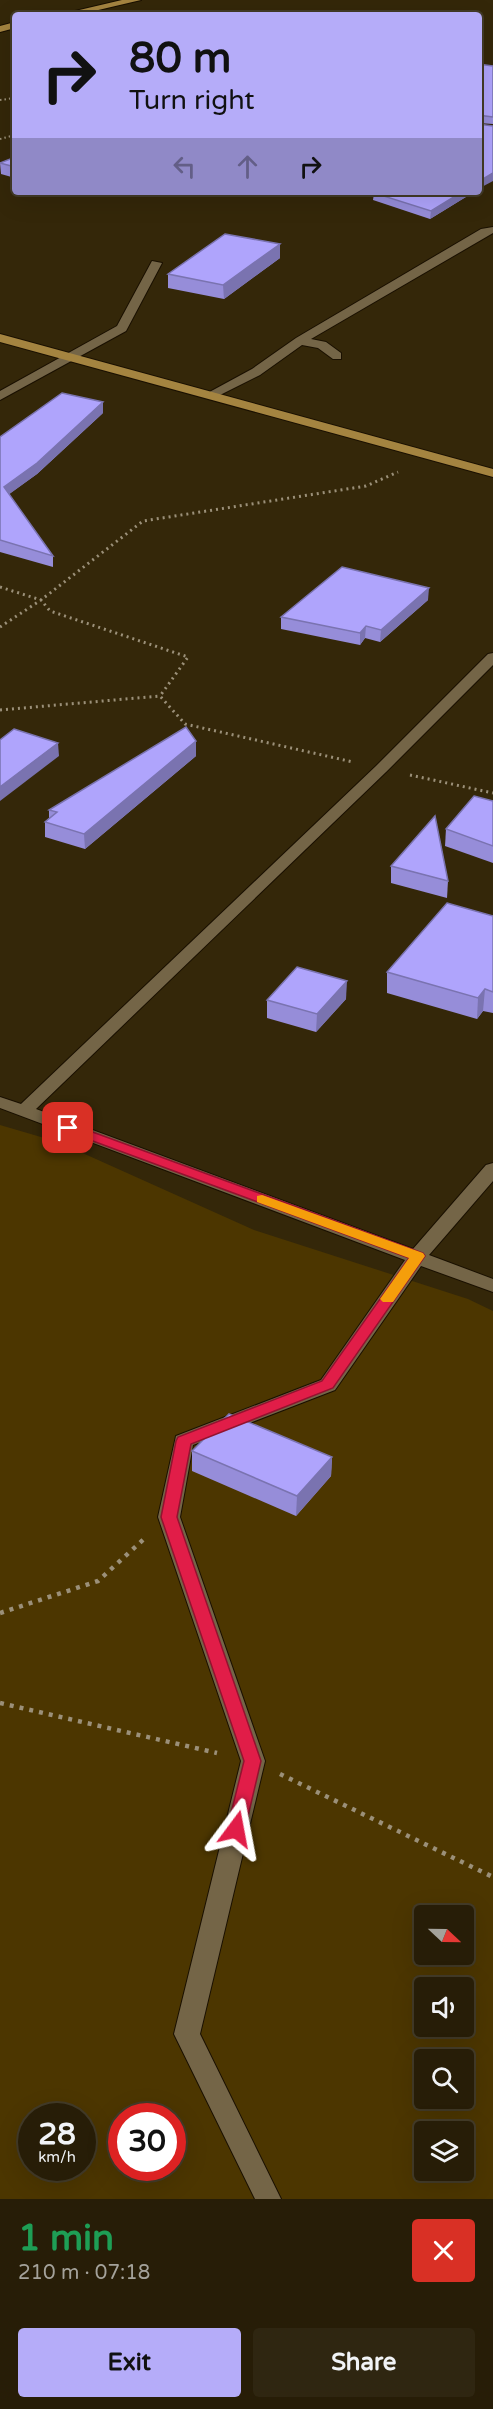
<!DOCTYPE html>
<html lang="en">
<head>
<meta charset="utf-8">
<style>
	body { margin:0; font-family:"Varela Round",sans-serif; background:#2f2611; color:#f1f3f6; height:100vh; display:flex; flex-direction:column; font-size:22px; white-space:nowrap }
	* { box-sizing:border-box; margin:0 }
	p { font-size:20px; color:#a4a29b }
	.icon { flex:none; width:33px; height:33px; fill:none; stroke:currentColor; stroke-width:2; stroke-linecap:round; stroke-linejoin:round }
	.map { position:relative; height:2199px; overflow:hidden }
	.sheet { display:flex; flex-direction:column; background:#271d07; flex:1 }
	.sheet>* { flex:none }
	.guide { position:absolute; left:12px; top:12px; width:470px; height:183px; border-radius:6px; box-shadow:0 6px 24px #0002,0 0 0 2px #433b28; background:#b5acf9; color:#111; overflow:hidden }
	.needle { width:39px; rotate:112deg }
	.buttons { position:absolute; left:414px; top:1905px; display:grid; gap:12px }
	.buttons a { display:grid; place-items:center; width:60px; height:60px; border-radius:6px; background:#271d07; box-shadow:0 6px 24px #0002,0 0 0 2px #433b28; font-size:30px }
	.speed { position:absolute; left:18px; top:2103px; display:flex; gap:12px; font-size:30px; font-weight:700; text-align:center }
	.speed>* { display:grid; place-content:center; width:78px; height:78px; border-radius:50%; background:#271d07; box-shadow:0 6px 24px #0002,0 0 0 2px #433b28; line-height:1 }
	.speed small { font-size:15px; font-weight:400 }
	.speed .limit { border:9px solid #d22; background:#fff; color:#111 }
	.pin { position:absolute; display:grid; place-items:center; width:51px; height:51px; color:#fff; margin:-26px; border-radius:12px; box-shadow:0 3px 9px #0006 }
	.me { position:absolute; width:66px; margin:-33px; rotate:13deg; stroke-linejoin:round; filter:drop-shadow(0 0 4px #0008) }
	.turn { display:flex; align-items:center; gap:21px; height:126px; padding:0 18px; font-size:27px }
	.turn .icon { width:78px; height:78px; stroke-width:2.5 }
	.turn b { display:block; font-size:42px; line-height:51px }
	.lanes { display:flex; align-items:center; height:57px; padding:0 18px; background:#0003; justify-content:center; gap:30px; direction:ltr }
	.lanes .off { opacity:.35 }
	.round { display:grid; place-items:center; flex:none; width:63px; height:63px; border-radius:6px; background:#2f2611 }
	.summary { display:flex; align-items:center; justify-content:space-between; height:102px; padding:0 18px }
	h1 { font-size:36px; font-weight:700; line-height:45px; color:#1e9e55 }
	.cta { display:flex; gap:12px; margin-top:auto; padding:12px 18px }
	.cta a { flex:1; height:69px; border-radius:6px; background:#b5acf9; color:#111; font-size:24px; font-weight:700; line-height:69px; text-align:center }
	.cta a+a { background:#2f2611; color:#f1f3f6 }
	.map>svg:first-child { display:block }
	.green { fill:#4c3600; fill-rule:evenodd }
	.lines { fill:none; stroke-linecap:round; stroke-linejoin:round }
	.minor-casing { stroke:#1a1000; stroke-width:2 }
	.major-casing { stroke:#1a1000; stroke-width:2 }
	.path-far2 { stroke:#9b9079; stroke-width:2; stroke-dasharray:1.5 3; stroke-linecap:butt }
	.path-far1 { stroke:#9b9079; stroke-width:3; stroke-dasharray:2 4; stroke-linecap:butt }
	.path { stroke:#9b9079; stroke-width:4.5; stroke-dasharray:4 6; stroke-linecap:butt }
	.minor { fill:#746547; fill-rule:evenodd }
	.major { fill:#a48440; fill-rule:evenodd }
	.wall { fill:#968dd9 }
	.shaded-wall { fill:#7a73b0 }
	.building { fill:#afa4fc; stroke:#7a73b0; stroke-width:1.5 }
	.route { fill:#e11d48; stroke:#92132f; stroke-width:1.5 }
	.slow { fill:#f59e0b }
</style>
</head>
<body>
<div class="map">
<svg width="493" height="2199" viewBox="0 0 493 2199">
	<rect width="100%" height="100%" fill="#342709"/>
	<path class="green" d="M0,1125L58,1142L254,1230L468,1299L493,1311V2199H0ZM424,1916H464V1954H424ZM424,1988H464V2026H424ZM424,2060H464V2098H424ZM32,2116H82V2168H32ZM122,2116H172V2168H122ZM424,2132H464V2170H424Z"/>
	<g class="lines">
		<g class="minor-casing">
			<g id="minor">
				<path d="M493,227V233L311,339L326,342L341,353V359H333L318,348L302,345L260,375L214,398L210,399L204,395L252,369L296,338L481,229Z"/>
				<path d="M152,261L162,263L126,331L0,400V391L117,326Z"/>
				<path d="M493,653V665L386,772L36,1109L413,1249L486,1165L493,1163V1181L429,1255L493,1279V1292L421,1266L335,1390L193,1445L180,1517L265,1761L200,2034L281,2199H255L174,2034L241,1761L158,1517L176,1436L321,1380L405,1260L0,1108V1097L21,1104L376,766L488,654Z"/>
			</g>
		</g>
		<g class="major-casing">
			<g id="major">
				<path d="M122,0H141L77,15H58Z"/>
				<path d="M15,22V28L0,32V26Z"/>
				<path d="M0,334L493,469V477L0,342Z"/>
			</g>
		</g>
		<g class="path-far2">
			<path d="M0,100L15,98"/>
			<path d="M0,139L15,135"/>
		</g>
		<g class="path-far1">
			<path d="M0,587L41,600L50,611L188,657L160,696L185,724L353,762"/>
			<path d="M0,627L41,600L143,521L366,486L398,472"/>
			<path d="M0,710L160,696"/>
			<path d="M410,775L493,793"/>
		</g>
		<g class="path">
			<path d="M0,1613L98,1581L144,1539"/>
			<path d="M0,1703L217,1753"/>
			<path d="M280,1774L493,1877"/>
		</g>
		<use href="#minor" class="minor"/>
		<use href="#major" class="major"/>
	</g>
	<g class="wall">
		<path d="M478,64L493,66V124L478,123Z"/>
		<path d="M15,157V178L1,174L0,163Z"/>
		<path d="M65,192H80L74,195Z"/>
		<path d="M474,192L430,219L373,200L374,193Z"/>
		<path d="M280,244V258L224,299L168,288V274Z"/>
		<path d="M103,413L37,474L9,494L53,556V567L0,552V437Z"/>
		<path d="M428,600L380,642L365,638L360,645L281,629V617Z"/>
		<path d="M196,741V756L85,849L45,837V822L49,818V810Z"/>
		<path d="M493,801V863L445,846L446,829Z"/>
		<path d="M391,866L448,881L447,898L391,883Z"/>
		<path d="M493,916V1013L483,1011L477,1019L387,993V972Z"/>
		<path d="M346,999L316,1032L267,1018V1000Z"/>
		<path d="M192,1451L332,1457L331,1476L296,1516L192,1471Z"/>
	</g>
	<g class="shaded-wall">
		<path d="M493,173V181L478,189V182Z"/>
		<path d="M462,192H474L430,219L431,211Z"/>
		<path d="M280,244V258L224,299L223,285Z"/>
		<path d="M103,402V413L37,474L4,498V487Z"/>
		<path d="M429,588L428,600L380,642L381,630Z"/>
		<path d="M366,626L365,638L360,645V633Z"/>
		<path d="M196,741V756L85,849L84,834Z"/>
		<path d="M58,743L59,756L0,801V787Z"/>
		<path d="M347,981L346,999L316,1032L317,1014Z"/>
		<path d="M485,989L483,1011L477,1019L478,998Z"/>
		<path d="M332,1457L331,1476L296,1516L297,1496Z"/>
	</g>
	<g class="building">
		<path d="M478,64L493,66V117L478,115Z"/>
		<path d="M478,124L493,126V173L478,182Z"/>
		<path d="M15,157V167L0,163Z"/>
		<path d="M375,192H462L431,211L374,193Z"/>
		<path d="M225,234L280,244L223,285L168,274Z"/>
		<path d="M62,393L103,402L37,463L4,487L53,556L0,540V437Z"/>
		<path d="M342,567L429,588L381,630L366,626L360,633L281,617Z"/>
		<path d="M186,727L196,741L84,834L45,822L57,812L49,810Z"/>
		<path d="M14,729L58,743L0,787V740Z"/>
		<path d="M474,796L493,801V846L446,829Z"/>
		<path d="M435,816L448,881L391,866Z"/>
		<path d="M447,903L493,916V992L485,989L478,998L387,972Z"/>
		<path d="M297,967L347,981L317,1014L267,1000Z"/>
		<path d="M229,1414L332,1457L297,1496L192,1451Z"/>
	</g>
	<path class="route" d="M68,1123L423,1253L425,1256L333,1388L191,1444L177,1517L261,1761L245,1829L242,1834H230L227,1829L244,1761L161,1517L176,1441L178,1437L322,1381L409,1258L63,1130L61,1128Z"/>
	<path class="slow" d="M262,1195L423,1253L425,1256L393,1302H383L380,1299L409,1258L257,1202V1196Z"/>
</svg>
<div class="buttons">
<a><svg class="needle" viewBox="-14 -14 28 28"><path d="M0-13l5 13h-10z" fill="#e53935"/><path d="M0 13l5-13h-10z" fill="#a4a29b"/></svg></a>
<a><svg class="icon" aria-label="sound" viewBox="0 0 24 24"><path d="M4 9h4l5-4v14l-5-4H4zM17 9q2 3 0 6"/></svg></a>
<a><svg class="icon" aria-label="search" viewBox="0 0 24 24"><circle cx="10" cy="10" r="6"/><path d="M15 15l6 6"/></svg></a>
<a><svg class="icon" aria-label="layers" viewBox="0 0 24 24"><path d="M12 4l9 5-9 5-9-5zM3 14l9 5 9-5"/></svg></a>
</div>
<div class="speed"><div>28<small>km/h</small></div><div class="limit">30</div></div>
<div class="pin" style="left:68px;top:1128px;background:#d93025"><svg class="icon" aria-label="arrive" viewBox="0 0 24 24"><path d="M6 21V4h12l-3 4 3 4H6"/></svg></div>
<svg class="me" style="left:236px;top:1829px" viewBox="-20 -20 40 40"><path d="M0-17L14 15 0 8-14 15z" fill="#e11d48" stroke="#fff" stroke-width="4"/></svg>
<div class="guide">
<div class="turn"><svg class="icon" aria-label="right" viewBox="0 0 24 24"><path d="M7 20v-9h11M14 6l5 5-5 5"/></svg><div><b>80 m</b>Turn right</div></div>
<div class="lanes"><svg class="icon off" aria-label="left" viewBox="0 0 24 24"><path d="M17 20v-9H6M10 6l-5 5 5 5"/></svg><svg class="icon off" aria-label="ahead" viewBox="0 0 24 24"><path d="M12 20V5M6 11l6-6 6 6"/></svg><svg class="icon" aria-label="right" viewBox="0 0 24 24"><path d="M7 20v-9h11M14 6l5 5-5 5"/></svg></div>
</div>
</div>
<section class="sheet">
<div class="summary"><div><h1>1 min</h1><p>210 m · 07:18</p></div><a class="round" style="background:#d93025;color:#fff"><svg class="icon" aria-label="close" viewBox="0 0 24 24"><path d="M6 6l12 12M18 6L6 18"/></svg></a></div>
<div class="cta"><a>Exit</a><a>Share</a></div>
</section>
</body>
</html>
